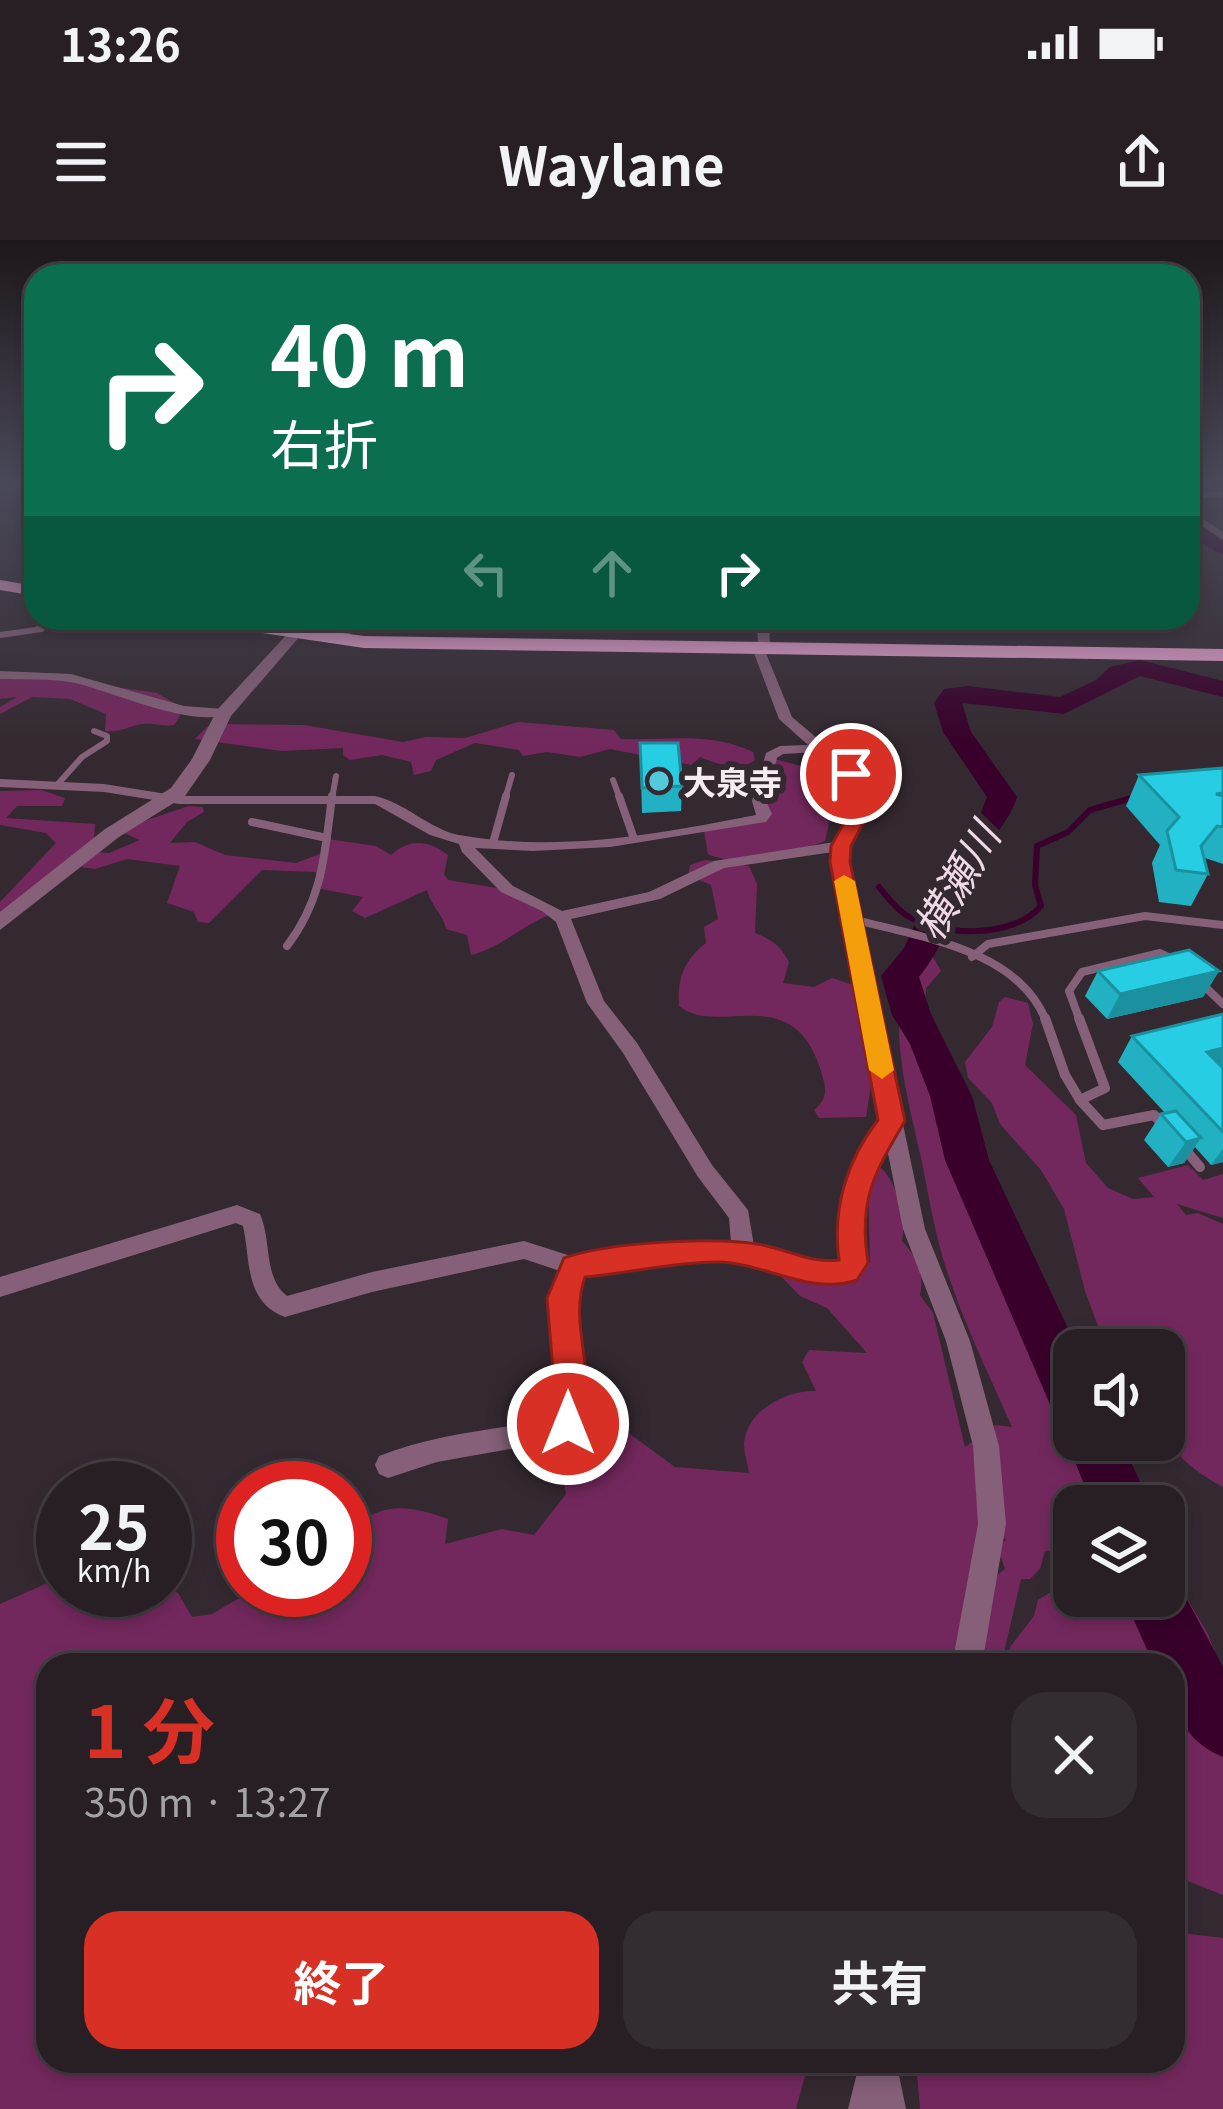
<!DOCTYPE html>
<html lang="ja">
<head>
<meta charset="utf-8">
<style>
	body { margin:0; font-family:Georgia,"Noto Sans JP",serif; background:#332c31; color:#f1f3f6; height:100vh; display:flex; flex-direction:column; font-size:45px; white-space:nowrap }
	* { box-sizing:border-box; margin:0 }
	p { font-size:39px; color:#a4a2a6 }
	.icon { flex:none; width:66px; height:66px; fill:none; stroke:currentColor; stroke-width:2; stroke-linecap:round; stroke-linejoin:round }
	.map { position:relative; flex:1; overflow:hidden }
	.sheet { position:absolute; left:36px; top:1413px; width:1149px; height:420px; display:flex; flex-direction:column; background:#271f24; border-radius:36px; box-shadow:0 6px 18px #0003,0 0 0 3px #433d41 }
	.sheet>* { flex:none }
	.banner { position:absolute; left:24px; top:24px; width:1176px; height:366px; border-radius:36px; box-shadow:0 6px 18px #0003,0 0 0 3px #433d41; background:#0b6e4f; color:#fff; overflow:hidden }
	.controls { position:absolute; left:1053px; top:1089px; display:grid; gap:24px }
	.controls a { display:grid; place-items:center; width:132px; height:132px; border-radius:24px; background:#271f24; box-shadow:0 6px 18px #0003,0 0 0 3px #433d41; font-size:60px }
	.speed { position:absolute; left:36px; top:1221px; display:flex; gap:24px; font-size:60px; font-weight:700; text-align:center }
	.speed>* { display:grid; place-content:center; width:156px; height:156px; border-radius:50%; background:#271f24; box-shadow:0 6px 18px #0003,0 0 0 3px #433d41; line-height:1 }
	.speed small { font-size:30px; font-weight:400 }
	.speed .limit { border:18px solid #d22; background:#fff; color:#111 }
	.pin { position:absolute; display:grid; place-items:center; width:102px; height:102px; color:#fff; margin:-51px; border:6px solid #fff; border-radius:50%; box-shadow:0 3px 12px #0007 }
	.me { position:absolute; width:132px; margin:-66px; rotate:0deg; stroke-linejoin:round; filter:drop-shadow(0 0 9px #0008) }
	.turn { display:flex; align-items:center; gap:42px; height:252px; padding:0 48px; font-size:54px }
	.turn .icon { width:156px; height:156px; stroke-width:2.5 }
	.turn b { display:block; font-size:84px; line-height:102px }
	.lanes { display:flex; align-items:center; height:114px; padding:0 48px; background:#0003; justify-content:center; gap:60px; direction:ltr }
	.lanes .off { opacity:.35 }
	.round { display:grid; place-items:center; flex:none; width:126px; height:126px; border-radius:36px; background:#332c31 }
	.overview { display:flex; align-items:center; justify-content:space-between; height:204px; padding:0 48px }
	h1 { font-size:72px; font-weight:700; line-height:90px; color:#d93025 }
	.button { display:flex; gap:24px; margin-top:auto; padding:24px 48px }
	.button a { flex:1; height:138px; border-radius:36px; background:#d93025; color:#fff; font-size:48px; font-weight:700; line-height:138px; text-align:center }
	.button a+a { background:#332c31; color:#f1f3f6 }
	.status { display:flex; justify-content:space-between; align-items:center; height:84px; padding:0 60px; background:#271f24; direction:ltr }
	.status svg { height:33px; fill:currentColor }
	header { display:flex; justify-content:space-between; align-items:center; height:156px; padding:0 48px; background:#271f24; font-size:54px; font-weight:700 }
	.map>svg:first-child { display:block }
	.green { fill:#73285d }
	.lines { fill:none; stroke-linecap:round; stroke-linejoin:round }
	.stream-far1 { stroke:#38002a; stroke-width:4.5 }
	.stream { stroke:#38002a; stroke-width:6 }
	.river { fill:#38002a; fill-rule:evenodd }
	.service-far2 { stroke:#856078; stroke-width:6 }
	.service-far1 { stroke:#856078; stroke-width:8 }
	.service { stroke:#856078; stroke-width:10 }
	.minor { fill:#856078; fill-rule:evenodd }
	.tertiary { fill:#856078; fill-rule:evenodd }
	.trunk { fill:#e9a0ce; fill-rule:evenodd }
	.wall { fill:#22b1c3 }
	.shaded-wall { fill:#1b909f }
	.building { fill:#27cee3; stroke:#1b909f; stroke-width:3 }
	.route { fill:#d93025; stroke:#8d1f18; stroke-width:3 }
	.slow { fill:#f59e0b }
	.poi-dot { fill:#53cadc; stroke:#342930; stroke-width:4.5 }
	.labels { text-anchor:middle; dominant-baseline:central; stroke-width:12; stroke-linejoin:round; paint-order:stroke }
	.far-poi-label { font-size:33px; font-weight:bold; fill:#f4ecf1; stroke:#342930; text-anchor:start }
	.water-label { font-size:42px; font-style:italic; fill:#f0d9e7; stroke:#342930 }
</style>
</head>
<body>
<div class="status"><b>13:26</b><svg viewBox="0 0 49 12"><path d="M0 12V9h3v3zM5 12V6h3v6zM10 12V3h3v9zM15 12V0h3v12zM26 1h20v11H26zM47 4h2v5h-2z"/></svg></div>
<header><svg class="icon" aria-label="menu" viewBox="0 0 24 24"><path d="M4 6h16M4 12h16M4 18h16"/></svg>Waylane<svg class="icon" aria-label="share" viewBox="0 0 24 24"><path d="M12 15V3M7 8l5-5 5 5M5 13v7h14v-7"/></svg></header>
<div class="map">
<svg width="1223" height="1869" viewBox="0 0 1223 1869">
	<rect width="100%" height="100%" fill="#342930"/>
	<g class="green">
		<path d="M0,438L61,439L157,453L179,466L180,476L174,485C163,487 155,483 144,484C130,485 121,493 105,491L106,474L70,459L32,457L0,474V467L17,457L0,459Z"/>
		<path d="M518,482L614,490L621,499C667,501 708,491 753,512L755,520C739,532 717,524 700,517L692,525L610,509L580,517L547,512L523,516L519,510L475,503L436,520L431,531L414,535L411,522L382,515L350,520L343,515V508L282,511L195,499L207,487L222,484L304,485L403,502L426,497L465,498Z"/>
		<path d="M774,519L832,534L842,551L836,554L825,601C794,613 740,629 708,614L704,591L763,581Z"/>
		<path d="M41,550L65,558L62,566H17L6,578L95,584L94,598L0,675V662L56,603L46,593L0,585V551Z"/>
		<path d="M189,566L203,567L204,572L187,582L170,603L195,602L225,615L296,623L322,613L321,605L328,599L376,606L391,615C410,598 428,600 448,615L444,634L448,640L503,649L554,674C526,681 506,706 471,715L467,695L446,689C443,674 431,666 427,650L365,678L352,671L363,657L316,648V632L262,630L209,683L198,682L194,672L167,663L180,626L127,619L95,629L81,627L96,612L109,613L140,600L117,590Z"/>
		<path d="M705,620L749,626L757,644L755,693C773,700 780,705 789,722L783,743L814,747L832,738L856,746L872,838L866,877L819,878L814,870C826,860 827,852 823,838C796,735 719,799 679,766C677,739 684,720 706,703L704,687L718,679L711,645L688,635L690,625Z"/>
		<path d="M924,715L933,717L941,731L926,748L924,784L945,839L958,905L973,946L988,970L1006,1029L1045,1111L1074,1155V1200H1105L1140,1266H1074V1308L1045,1311L1040,1329L1030,1339H1021L1001,1425H970L993,1338L1005,1329L997,1306L1006,1300L997,1292L955,1425H48V1821H809L796,1869H0V1364L52,1341H63V1350L165,1347L178,1353L192,1377L212,1374L253,1350H345V1294C380,1261 406,1264 448,1279L445,1304L502,1289L534,1295L566,1254C558,1213 554,1202 588,1175L611,1180L675,1227L749,1233C748,1225 744,1213 744,1204C746,1170 787,1150 816,1151L802,1122L809,1110L867,1113L827,1068L800,1056L770,1025L776,1015L870,1023L868,940L873,923C895,931 907,979 902,1001C916,1016 925,1034 920,1055L933,1073L965,1207L995,1185L1012,1187C990,1137 965,1086 948,1034C935,996 929,957 921,918C910,865 876,756 924,715Z"/>
		<path d="M1005,757L1028,763L1033,784L1025,825L1076,875L1086,923L1108,948L1133,959L1154,957L1138,938L1188,925L1203,940L1223,934V978L1177,964L1186,975L1198,973L1223,984V1247C1151,1207 1164,1184 1164,1110H1107L1085,1051L1064,969L1041,930L1000,884L992,863L968,838L965,822L992,787L999,762Z"/>
		<path d="M1164,1320L1208,1394L1223,1434V1655L1173,1635V1425H1012L1010,1407L1034,1376L1038,1360L1063,1344L1064,1328L1074,1323V1356H1164Z"/>
		<path d="M1173,1692L1223,1698V1869H920L916,1821H1173Z"/>
	</g>
	<g class="lines">
		<path class="stream-far1" d="M1129,559L1135,557"/>
		<path class="stream" d="M879,647C887,657 895,668 906,675C940,697 1013,699 1041,666L1035,645L1037,606L1068,592L1090,570L1135,557"/>
		<g class="river">
			<path d="M1188,280L1223,299V315L1188,295Z"/>
			<path d="M1140,420L1223,441V457L1140,436L1064,474L962,463L971,492L1017,557C1009,583 991,597 978,620C956,659 948,702 919,737L931,774L972,856L989,920L1078,1110H1074V1200H1121L1151,1266H1093L1066,1200L1073,1183L1055,1176L945,920L930,856L910,804L892,775L881,736L904,708L947,614L979,577L987,557L943,492L934,463L944,449L968,446L1060,457L1096,440L1110,427Z"/>
			<path d="M1164,1330L1174,1335L1223,1427V1517C1180,1499 1173,1468 1173,1425H1154L1123,1356H1164Z"/>
		</g>
		<g class="service-far2">
			<path d="M613,540L620,559"/>
			<path d="M57,545L82,517L107,501V496L94,491"/>
			<path d="M332,559L336,536"/>
			<path d="M505,559L512,535"/>
		</g>
		<g class="service-far1">
			<path d="M619,556L634,599"/>
			<path d="M252,582L327,598"/>
			<path d="M493,603L506,556"/>
			<path d="M852,679C919,697 1018,709 1046,781"/>
			<path d="M287,706C323,659 325,612 332,556"/>
			<path d="M972,717L988,704L1145,676L1223,685"/>
			<path d="M1199,741L1223,764"/>
			<path d="M1080,781L1069,751L1082,732L1160,713L1177,721"/>
		</g>
		<g class="service">
			<path d="M1045,778L1065,835L1080,860"/>
			<path d="M1079,778L1105,848L1080,860L1103,885L1154,875L1167,889"/>
			<path d="M1183,907L1200,927"/>
		</g>
		<g class="minor">
			<path d="M1188,251L1223,252V258L1188,257Z"/>
			<path d="M1188,269L1223,292V300L1188,276Z"/>
			<path d="M50,378H64L42,392L0,398V392L35,387Z"/>
			<path d="M352,378H364L342,403H334V399Z"/>
			<path d="M757,378H769L770,408L765,411L792,477L856,531L871,559L849,606L848,622L925,989L970,1101L999,1206L1006,1284L982,1425H952L978,1284L973,1206L946,1101L903,989L886,903C864,941 860,980 865,1023C860,1033 849,1040 838,1044L732,1020H694L581,1035C560,1079 594,1126 583,1171C581,1180 576,1190 572,1198L437,1222L388,1238L379,1234L375,1225L379,1216C435,1194 496,1189 555,1179C573,1131 537,1079 560,1031L524,1019L372,1052L285,1077C244,1061 251,1022 243,986L236,983L0,1057V1037L237,965L260,974C272,1001 263,1037 287,1056L372,1032L524,1001L574,1017L694,1002H731L729,978L698,937L623,813L587,763L556,682L542,671L501,652L462,612L459,604L430,595L375,564H179L104,552L0,547V539L104,544L179,556H375C406,563 429,589 459,595C557,613 659,594 756,575L752,561L766,513L780,506L808,505L779,479L752,408L758,404ZM817,512L845,536L857,559L835,602L714,621L649,652L562,671L513,646L475,608L533,611L610,607L766,582L772,574L766,561L777,518L783,514ZM833,612L882,880C850,921 837,967 842,1019L835,1024L754,1006L748,970L712,925L637,803L604,761L571,679L660,659L724,628Z"/>
			<path d="M0,431L71,434L184,466L224,469L231,473C196,490 114,452 75,443C52,438 24,440 0,439Z"/>
			<path d="M860,1821H896L906,1869H848Z"/>
		</g>
		<path class="tertiary" d="M289,392L301,395L231,476L210,520L185,556L119,597L0,690V672L105,589L171,548L192,519L217,470Z"/>
		<g class="trunk">
			<path d="M0,340L36,346V356L0,350Z"/>
			<path d="M185,378H232L364,396L1223,409V421L364,408L194,383Z"/>
		</g>
	</g>
	<g class="wall">
		<path d="M640,503L682,546L681,571L642,573Z"/>
		<path d="M1223,528V624L1205,618L1208,634L1191,666L1159,662L1152,623L1160,605L1126,566L1139,535Z"/>
		<path d="M1098,731H1219L1203,757L1107,779L1085,756Z"/>
		<path d="M1223,774V922L1211,925L1195,907L1184,923L1168,927L1144,900L1161,874L1165,873L1118,822L1132,796Z"/>
	</g>
	<g class="shaded-wall">
		<path d="M1219,731L1203,757L1107,779L1120,754Z"/>
		<path d="M1223,808V829L1207,812Z"/>
		<path d="M1201,898L1184,923L1168,927L1186,902Z"/>
		<path d="M1223,909V922L1211,925Z"/>
	</g>
	<g class="building">
		<path d="M640,503H678L682,546L642,548Z"/>
		<path d="M1223,528V553L1216,554L1223,556V587L1217,586L1201,606L1208,634L1176,630L1167,591L1179,577L1139,535Z"/>
		<path d="M1189,710L1219,731L1120,754L1098,731Z"/>
		<path d="M1223,774V808L1207,812L1223,828V892L1132,796Z"/>
		<path d="M1176,871L1201,898L1186,902L1161,874Z"/>
	</g>
	<linearGradient id="sky" x2="0" y2="1"><stop stop-color="#1d171a"/><stop offset="0.48" stop-color="#4a4959"/><stop offset="1" stop-color="#4a4959" stop-opacity="0"/></linearGradient>
	<rect width="1223" height="505" fill="url(#sky)"/>
	<path class="route" d="M851,529L860,534L874,563L851,606L850,622L905,881C874,933 858,961 868,1023L857,1040C811,1056 765,1023 718,1022C674,1022 628,1033 585,1037C567,1088 602,1145 580,1195L568,1200L556,1195L551,1184L556,1167L547,1058L564,1018C610,1002 709,997 757,1004C785,1008 811,1024 839,1020C832,968 847,920 878,880L830,622L831,606L855,563L842,534Z"/>
	<path class="slow" d="M844,635L855,641L894,830L882,839L869,830L834,641Z"/>
	<circle class="poi-dot" cx="659" cy="541" r="12"/>
	<g class="labels">
		<g class="far-poi-label">
			<text x="683" y="541">大泉寺</text>
		</g>
		<g class="water-label">
			<text transform="translate(954 640) rotate(-60)">横瀬川</text>
		</g>
	</g>
</svg>
<div class="controls">
<a><svg class="icon" aria-label="sound" viewBox="0 0 24 24"><path d="M4 9h4l5-4v14l-5-4H4zM17 9q2 3 0 6"/></svg></a>
<a><svg class="icon" aria-label="layers" viewBox="0 0 24 24"><path d="M12 4l9 5-9 5-9-5zM3 14l9 5 9-5"/></svg></a>
</div>
<div class="speed"><div>25<small>km/h</small></div><div class="limit">30</div></div>
<div class="pin" style="left:851px;top:534px;background:#d93025"><svg class="icon" aria-label="arrive" viewBox="0 0 24 24"><path d="M6 21V4h12l-3 4 3 4H6"/></svg></div>
<svg class="me" style="left:568px;top:1184px" viewBox="-20 -20 40 40"><circle r="17" fill="#d93025" stroke="#fff" stroke-width="3"/><path d="M0-11L8 9 0 5-8 9z" fill="#fff"/></svg>
<div class="banner">
<div class="turn"><svg class="icon" aria-label="right" viewBox="0 0 24 24"><path d="M7 20v-9h11M14 6l5 5-5 5"/></svg><div><b>40 m</b>右折</div></div>
<div class="lanes"><svg class="icon off" aria-label="left" viewBox="0 0 24 24"><path d="M17 20v-9H6M10 6l-5 5 5 5"/></svg><svg class="icon off" aria-label="ahead" viewBox="0 0 24 24"><path d="M12 20V5M6 11l6-6 6 6"/></svg><svg class="icon" aria-label="right" viewBox="0 0 24 24"><path d="M7 20v-9h11M14 6l5 5-5 5"/></svg></div>
</div>
<section class="sheet">
<div class="overview"><div><h1>1 分</h1><p>350 m · 13:27</p></div><a class="round"><svg class="icon" aria-label="close" viewBox="0 0 24 24"><path d="M6 6l12 12M18 6L6 18"/></svg></a></div>
<div class="button"><a>終了</a><a>共有</a></div>
</section>
</div>
</body>
</html>
